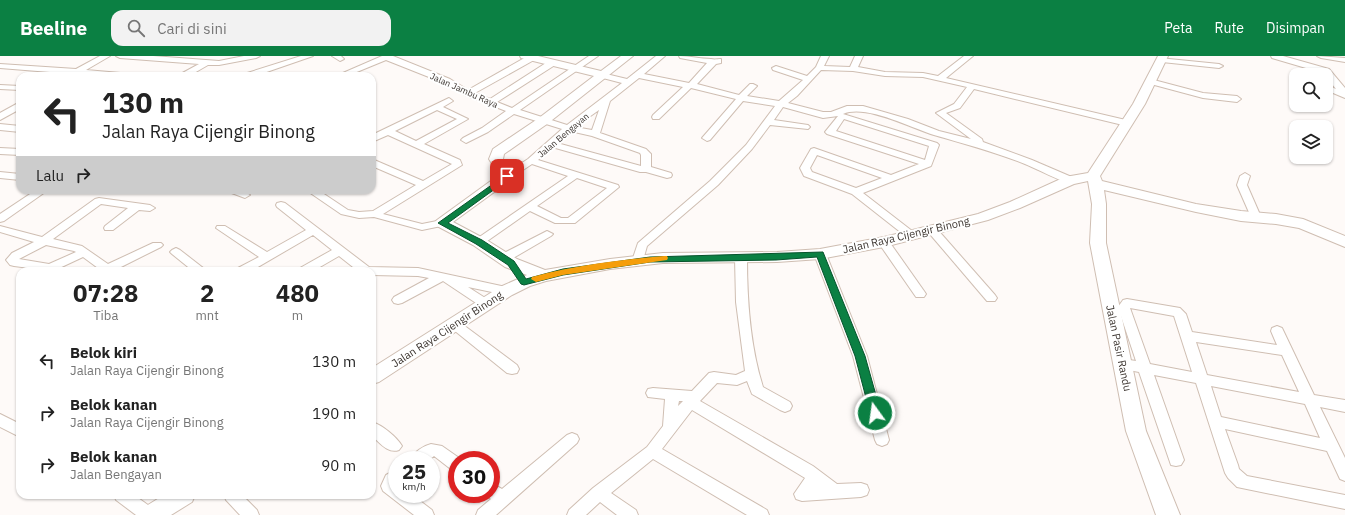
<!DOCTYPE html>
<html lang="id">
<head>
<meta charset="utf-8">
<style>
	body { margin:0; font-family:"IBM Plex Sans",sans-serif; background:#f2f2f2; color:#222; height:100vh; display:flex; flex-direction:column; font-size:15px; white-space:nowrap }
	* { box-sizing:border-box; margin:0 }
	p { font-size:13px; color:#767676 }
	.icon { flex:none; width:22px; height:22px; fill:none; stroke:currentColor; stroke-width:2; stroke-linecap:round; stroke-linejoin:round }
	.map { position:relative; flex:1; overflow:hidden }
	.details { position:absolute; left:16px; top:211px; width:360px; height:232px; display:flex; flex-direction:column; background:#fff; border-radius:12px; box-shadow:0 1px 3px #0004 }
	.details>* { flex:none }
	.banner { position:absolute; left:16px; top:16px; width:360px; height:122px; border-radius:12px; box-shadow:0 1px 3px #0004; background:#fff; color:#222; overflow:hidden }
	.controls { position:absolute; left:1289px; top:12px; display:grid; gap:8px }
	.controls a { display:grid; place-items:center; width:44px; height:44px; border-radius:8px; background:#fff; box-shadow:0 1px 3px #0004; font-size:20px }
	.speed { position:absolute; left:388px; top:395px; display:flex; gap:8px; font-size:20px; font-weight:700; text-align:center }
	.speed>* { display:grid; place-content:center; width:52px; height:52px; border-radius:50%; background:#fff; box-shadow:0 1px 3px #0004; line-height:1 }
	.speed small { font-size:10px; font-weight:400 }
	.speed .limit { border:6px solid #d22; background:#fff; color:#111 }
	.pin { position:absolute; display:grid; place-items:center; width:34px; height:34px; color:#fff; margin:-17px; border-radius:8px; box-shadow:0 2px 6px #0006 }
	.me { position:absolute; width:44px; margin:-22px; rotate:346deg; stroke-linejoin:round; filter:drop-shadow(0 0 3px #0008) }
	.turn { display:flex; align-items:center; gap:14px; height:84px; padding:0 20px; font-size:18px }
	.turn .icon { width:52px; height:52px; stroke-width:2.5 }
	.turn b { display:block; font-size:28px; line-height:34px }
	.then { display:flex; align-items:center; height:38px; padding:0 20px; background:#0003; gap:8px; font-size:15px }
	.eta { display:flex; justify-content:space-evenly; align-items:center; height:68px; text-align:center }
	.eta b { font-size:24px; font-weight:700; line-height:28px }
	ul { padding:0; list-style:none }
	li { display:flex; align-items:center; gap:12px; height:52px; padding:0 20px }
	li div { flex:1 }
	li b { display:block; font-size:15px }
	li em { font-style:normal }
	header { display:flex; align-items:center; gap:24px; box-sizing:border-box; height:56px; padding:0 20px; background:#0b8043; color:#fff }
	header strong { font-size:19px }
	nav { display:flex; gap:22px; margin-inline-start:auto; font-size:14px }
	.search { width:280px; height:36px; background:#f2f2f2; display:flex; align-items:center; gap:10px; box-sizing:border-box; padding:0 14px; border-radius:12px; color:#767676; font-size:15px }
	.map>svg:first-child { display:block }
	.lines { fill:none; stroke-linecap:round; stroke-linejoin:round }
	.street-casing { stroke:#cfbeb2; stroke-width:2 }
	.secondary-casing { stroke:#cfbeb2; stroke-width:2 }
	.street { fill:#fff; fill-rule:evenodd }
	.secondary { fill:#fff; fill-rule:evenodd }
	.route { fill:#0b8043; stroke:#07532c }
	.slow { fill:#f59e0b }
	.labels { text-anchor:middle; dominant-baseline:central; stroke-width:4; stroke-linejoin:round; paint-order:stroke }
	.far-street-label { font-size:9px; fill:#3e3732; stroke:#fff }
	.street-label { font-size:11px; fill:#3e3732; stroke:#fff }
</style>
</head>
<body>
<header>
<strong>Beeline</strong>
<div class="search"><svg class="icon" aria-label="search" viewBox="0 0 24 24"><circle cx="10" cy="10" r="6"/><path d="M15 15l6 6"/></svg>Cari di sini</div>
<nav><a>Peta</a><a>Rute</a><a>Disimpan</a></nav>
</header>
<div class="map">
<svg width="1345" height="459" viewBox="0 0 1345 459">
	<rect width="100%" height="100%" fill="#fefaf8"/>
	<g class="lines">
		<g class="street-casing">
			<g id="street">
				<path d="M100,0H110L86,14L132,18L136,20H100L0,12V8L76,13Z"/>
				<path d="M116,0H153L219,5L244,0H260L256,2L219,9H208L189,20H177L199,8L120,2Z"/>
				<path d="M301,0H313L255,20H243L244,18Z"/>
				<path d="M332,0H341L344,3L340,5Z"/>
				<path d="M382,0H393L450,23L468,34L528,0H534V4L475,37L490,43L549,5H555V9L497,46L512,52L589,0H598L520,54L567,69L622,27L599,21V17H602L627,23L656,0H665L644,18L689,27L707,7L680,2L679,0C691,0 700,3 711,3C715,4 717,3 721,3V7L716,8L697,28L739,39L750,28H753L757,30L747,40L779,45L803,24L773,14L772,12L776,10L807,20L816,11L821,0H829L824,10L850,11L855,0H863L858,11L885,16L923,17L938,20L964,0H973L946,22L1130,65L1131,67L1127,70L974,33L960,52L946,57L982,83L983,86L1032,104L1074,122L1075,124L1074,126L1070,127C1054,123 1040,114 1025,108C995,96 965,88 934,79C911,72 866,48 843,58L937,87L939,89L931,110L863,137L916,178L918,180L912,183L908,182L852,138L804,120L800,112L811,93L814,92L891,119L919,108L827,78L825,76L838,60L823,62L783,51L774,64L808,69L810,71L808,73L770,69L752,93L718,129L647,190L642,208H634L632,205L638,187L710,125L746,89L775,50L743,45L710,84L707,85L702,82L736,43L691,32L659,63H653L652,61L653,59L683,31L639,22L610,45L600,77L646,93L651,98V111L671,117L672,119L671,121L667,122L646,116H640L552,91L538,104L618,129L619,131L575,167H555L530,155L483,188H475L473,186L475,184L568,120L532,108L511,122L507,123L502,120L528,103L562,73L514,58L488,76L466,87L461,84L463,82L482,72L506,55L465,39L444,27L386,4L347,20H336ZM821,14L853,15L885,20L923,21L967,31L954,48L936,57L971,83L939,75L908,63L863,50H847L831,56H823L788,47L797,40ZM599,54L592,74L575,71ZM844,63L929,90L925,104L836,75ZM570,75L592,80L640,97L641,99V110L557,87ZM817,99L882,122L856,132L812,116L810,112ZM577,122L607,132L568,162H561L537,150Z"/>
				<path d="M1271,0H1283L1329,13L1345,32V42L1326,34V29L1336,33L1323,17L1272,2Z"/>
				<path d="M1317,0L1345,2V6L1321,2Z"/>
				<path d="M1159,2L1219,8L1223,10L1219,12L1162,6H1159Z"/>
				<path d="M1147,23H1150L1203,37L1237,40L1241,43L1237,46L1203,42L1147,27Z"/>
				<path d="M0,29L20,30V34L0,33Z"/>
				<path d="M449,42L453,45L443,51L468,63L424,88L460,104L462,109L383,158L422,168L442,164L447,167L446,169L422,174L374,161L359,162L341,158L306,134H318L348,154L359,156L373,155L416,129L372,110V103L423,125L452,108L388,79L372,86V79ZM437,54L457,63L416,85L395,75Z"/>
				<path d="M20,46V53L0,64V57Z"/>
				<path d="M0,68L20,70V76L0,74Z"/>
				<path d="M0,92L20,93V99L0,98Z"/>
				<path d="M0,116L20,118V124L0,122Z"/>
				<path d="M1245,117L1250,120L1247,129L1261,161L1260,163H1252L1251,161L1237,129L1240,120Z"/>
				<path d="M36,134H48L4,165L0,166V158Z"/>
				<path d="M228,134H242L250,139L245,142L229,136Z"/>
				<path d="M99,142L150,149L155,152L150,155L139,154L113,174H105L104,172L105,170L128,152L101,148L53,183L82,190L108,208L153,187H161L163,189L161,191L115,214L116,215H102L83,201L53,215L14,210L10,209L6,204L12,197L34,186L0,176V170L42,181L95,143ZM46,189L74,195L76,196L49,208L19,203Z"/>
				<path d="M281,146L285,147L369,211L418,212L506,231L510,232L512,235L510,238L506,239L468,231L490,245L492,248L490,251L486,252L482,251L443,225L402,247L398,248L394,247L392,244L394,241L429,222L418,220L372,219V215H358L339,200L313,215H298L300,212L332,194L313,179L251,215H236L238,212L259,201L216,172L217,170H225L267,196L306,174L277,151L276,149L277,147Z"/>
				<path d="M933,172L937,173L995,239L997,242L995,245H987L929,177L928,175L929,173Z"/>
				<path d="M547,175L553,178L551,180L508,205H500L498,202L500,199Z"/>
				<path d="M884,183L888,184L924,235L926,238L924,241H916L878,186L880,184Z"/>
				<path d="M176,192L180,194L207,215H193L172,198L170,196L172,194Z"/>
				<path d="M820,194L824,195L826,198L867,300L889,384L887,388L882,390L877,388L875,384L853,300L814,198L816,195Z"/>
				<path d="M741,198L745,199L747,202C747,244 750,290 763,331L790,346L792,350L790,354L785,356L780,354L752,338L747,325L737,329L717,327L700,345L813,410L837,428L861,427L867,429L869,434L867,439L861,441L802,445L796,443L794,438L805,422L692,354L662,393L767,454L769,459H747L653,403L611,437L636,454L638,459H617L600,446L586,459H567L569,454L593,432L647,391L663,370L665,343L648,341L646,337L648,333L653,332L692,335L709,317L714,316L736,319L745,315L736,246L735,202L737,199ZM679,345H683L678,350Z"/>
				<path d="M1127,243L1180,252L1186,258L1192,276L1277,289L1271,275L1272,272L1277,270L1282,272L1314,339L1345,344V356L1320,351L1345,402V425L1340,423L1327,395L1225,373L1238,409L1239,413L1247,420L1345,439V453L1237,431L1228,422L1225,417L1196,327L1154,319L1184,404L1181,409L1176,410L1171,409L1139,316L1118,312L1116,308L1118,304L1123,303L1136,305L1118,251L1123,244ZM1130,252L1174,260L1192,316L1150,308ZM1196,286L1282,299L1299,336L1207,319ZM1211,330L1305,348L1320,382L1221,361Z"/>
				<path d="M454,264L458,265L517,309L519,313L517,317L512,318L507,317L450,271L448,268L450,265Z"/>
				<path d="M0,358L20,368V381L0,371Z"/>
				<path d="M372,366C382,369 397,381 402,390L399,394C388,398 380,387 372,380Z"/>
				<path d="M572,377L577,379L579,383L577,387L496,459H476L478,454L491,443L485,438H491V427L502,433L567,379Z"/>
				<path d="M431,388L442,390L462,404H457V415L452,414L434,400L429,404H410C414,396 423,390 431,388Z"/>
				<path d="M397,413V438H411L432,454L434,459H414L383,435L381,430L386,419Z"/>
				<path d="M114,439H134L155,454L157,459H136L116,444Z"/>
				<path d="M224,439H242L257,454L259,459H240L226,444Z"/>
			</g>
		</g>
		<g class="secondary-casing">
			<g id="secondary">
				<path d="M520,0H538L601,15L621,0H633L547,68L504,98L503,103L514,120L512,123L453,166L485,183L517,203L545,214L610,203L663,197L777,196L820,193L884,181L978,158L1010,146L1065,121L1088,117L1133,48L1158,0H1168L1145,48L1100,120L1102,125L1196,148L1241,155L1276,158L1303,163L1345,180V191L1299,172L1276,168L1241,165L1196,156L1104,134L1106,148V187L1146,375L1180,459H1156L1126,375L1090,187L1092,148L1088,125L1074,128L1020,152L988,164L884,191L820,203L777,206L663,207L610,213L546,225L530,230L512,239L379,326L372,328V312L500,231L527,219L505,211L473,189L437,170L434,167L437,164L499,119L489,103L493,93L539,62L594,20L521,2Z"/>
				<path d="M164,439H195L192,446L171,459H139L143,452Z"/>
			</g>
		</g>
		<use href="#street" class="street"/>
		<use href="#secondary" class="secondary"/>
	</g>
	<path class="route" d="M507,118L510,119V122L448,167L482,184L514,205L526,223L563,213L650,201L823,196L865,300L881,357L879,360L875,361L871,360L870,357L855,300L817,201L776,204L650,206L563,219L524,229L521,228L508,209L476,188L438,167Z"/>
	<path class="slow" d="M664,200H667L668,202L667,204L563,219L536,226L531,223L532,221C575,209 619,204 664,200Z"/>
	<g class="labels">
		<g class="far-street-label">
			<text transform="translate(464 34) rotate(24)">Jalan Jambu Raya</text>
			<text transform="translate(563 79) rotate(-40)">Jalan Bengayan</text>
		</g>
		<g class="street-label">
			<text transform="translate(906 179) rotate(-13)">Jalan Raya Cijengir Binong</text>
			<text transform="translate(447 273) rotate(-33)">Jalan Raya Cijengir Binong</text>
			<text transform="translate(1119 292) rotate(78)">Jalan Pasir Randu</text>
		</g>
	</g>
</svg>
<div class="controls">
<a><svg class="icon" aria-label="search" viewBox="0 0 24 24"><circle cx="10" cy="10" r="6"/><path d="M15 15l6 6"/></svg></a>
<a><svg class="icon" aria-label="layers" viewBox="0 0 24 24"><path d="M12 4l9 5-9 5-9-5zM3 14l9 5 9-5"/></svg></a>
</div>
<div class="speed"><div>25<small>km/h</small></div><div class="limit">30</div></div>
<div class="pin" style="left:507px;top:120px;background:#d93025"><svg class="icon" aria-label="arrive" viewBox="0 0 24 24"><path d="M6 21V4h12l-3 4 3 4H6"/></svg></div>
<svg class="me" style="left:875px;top:357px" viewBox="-20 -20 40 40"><circle r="17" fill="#0b8043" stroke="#fff" stroke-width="3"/><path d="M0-11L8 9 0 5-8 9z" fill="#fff"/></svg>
<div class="banner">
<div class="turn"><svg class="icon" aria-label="left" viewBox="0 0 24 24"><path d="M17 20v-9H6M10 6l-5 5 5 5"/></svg><div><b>130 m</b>Jalan Raya Cijengir Binong</div></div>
<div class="then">Lalu<svg class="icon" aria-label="right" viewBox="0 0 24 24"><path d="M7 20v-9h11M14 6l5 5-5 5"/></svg></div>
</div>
<section class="details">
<div class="eta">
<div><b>07:28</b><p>Tiba</p></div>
<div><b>2</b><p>mnt</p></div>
<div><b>480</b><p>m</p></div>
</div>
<ul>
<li><svg class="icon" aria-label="left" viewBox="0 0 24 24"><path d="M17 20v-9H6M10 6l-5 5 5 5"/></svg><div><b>Belok kiri</b><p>Jalan Raya Cijengir Binong</p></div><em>130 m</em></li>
<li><svg class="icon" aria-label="right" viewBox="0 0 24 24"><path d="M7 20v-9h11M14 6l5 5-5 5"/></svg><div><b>Belok kanan</b><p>Jalan Raya Cijengir Binong</p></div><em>190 m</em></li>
<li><svg class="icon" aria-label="right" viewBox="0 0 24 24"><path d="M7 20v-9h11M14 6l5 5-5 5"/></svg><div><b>Belok kanan</b><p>Jalan Bengayan</p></div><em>90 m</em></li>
</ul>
</section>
</div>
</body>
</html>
